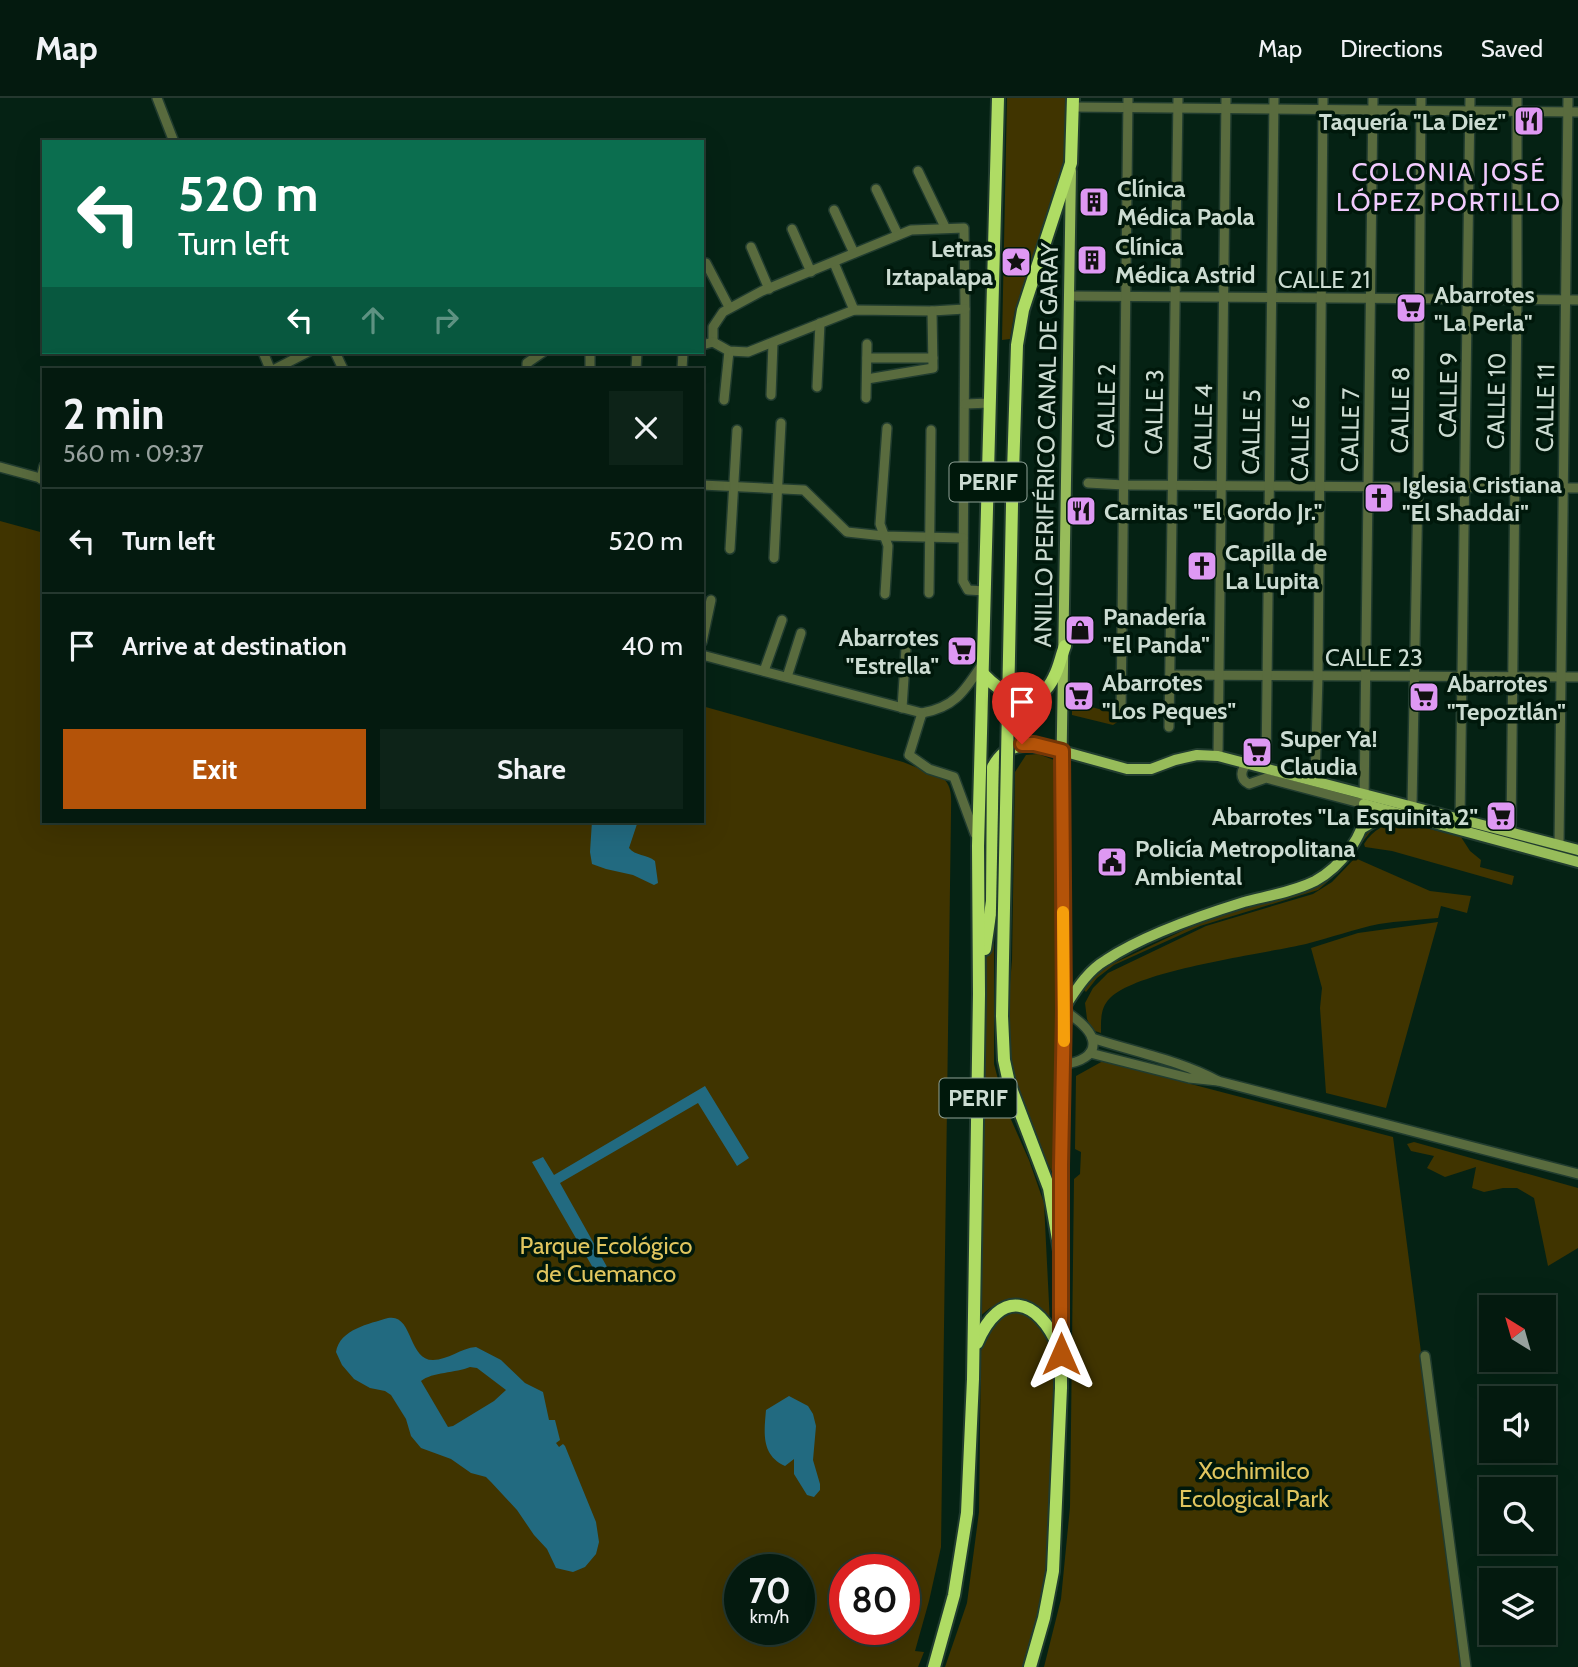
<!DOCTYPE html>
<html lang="en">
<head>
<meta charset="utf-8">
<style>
	body { margin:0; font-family:Cabin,sans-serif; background:#0d2318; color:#f1f3f6; height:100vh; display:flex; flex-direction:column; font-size:26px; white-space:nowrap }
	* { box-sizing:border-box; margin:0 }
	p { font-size:23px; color:#97a19e }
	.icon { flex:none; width:38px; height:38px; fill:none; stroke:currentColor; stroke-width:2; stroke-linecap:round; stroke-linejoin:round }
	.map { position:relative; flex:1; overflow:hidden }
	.drawer { position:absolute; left:42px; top:270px; width:662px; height:455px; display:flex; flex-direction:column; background:#041a0f; border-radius:0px; box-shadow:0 7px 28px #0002,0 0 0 2px #25382f }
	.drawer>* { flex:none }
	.guide { position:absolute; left:42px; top:42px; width:662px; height:214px; border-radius:0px; box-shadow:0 7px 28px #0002,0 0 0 2px #25382f; background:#0b6e4f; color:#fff; overflow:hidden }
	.needle { width:46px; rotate:323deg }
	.tools { position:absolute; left:1479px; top:1197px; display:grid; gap:14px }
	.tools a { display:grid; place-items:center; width:77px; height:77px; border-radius:0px; background:#041a0f; box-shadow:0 7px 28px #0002,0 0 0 2px #25382f; font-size:35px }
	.speed { position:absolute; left:724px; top:1456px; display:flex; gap:14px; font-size:35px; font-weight:700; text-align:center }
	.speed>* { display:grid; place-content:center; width:91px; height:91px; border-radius:50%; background:#041a0f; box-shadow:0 7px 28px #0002,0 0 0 2px #25382f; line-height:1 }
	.speed small { font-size:18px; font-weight:400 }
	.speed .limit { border:10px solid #d22; background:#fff; color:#111 }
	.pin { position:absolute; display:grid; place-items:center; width:60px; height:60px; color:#fff; margin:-72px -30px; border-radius:50% 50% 50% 0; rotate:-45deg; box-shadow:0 0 7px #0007 }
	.pin .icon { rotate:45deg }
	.me { position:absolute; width:77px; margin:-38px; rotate:0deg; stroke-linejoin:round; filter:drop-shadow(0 0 5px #0008) }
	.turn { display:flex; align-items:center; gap:24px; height:147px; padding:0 21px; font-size:32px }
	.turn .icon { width:91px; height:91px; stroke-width:2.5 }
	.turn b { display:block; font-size:49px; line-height:60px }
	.lanes { display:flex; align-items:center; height:66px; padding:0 21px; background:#0003; justify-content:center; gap:35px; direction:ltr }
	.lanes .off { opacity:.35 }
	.round { display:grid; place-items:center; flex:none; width:74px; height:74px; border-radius:0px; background:#0d2318 }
	.overview { display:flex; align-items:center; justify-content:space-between; height:119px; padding:0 21px }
	h1 { font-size:42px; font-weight:700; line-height:52px }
	.primary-button { display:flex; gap:14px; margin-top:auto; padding:14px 21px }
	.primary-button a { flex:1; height:80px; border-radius:0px; background:#b45309; color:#fff; font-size:28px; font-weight:700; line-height:80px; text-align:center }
	.primary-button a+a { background:#0d2318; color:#f1f3f6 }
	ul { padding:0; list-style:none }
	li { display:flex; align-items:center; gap:21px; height:105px; padding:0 21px; border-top:2px solid #25382f }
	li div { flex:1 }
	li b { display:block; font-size:26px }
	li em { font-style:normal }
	header { display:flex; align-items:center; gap:42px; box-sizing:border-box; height:98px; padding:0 35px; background:#041a0f; border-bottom:2px solid #25382f }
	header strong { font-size:33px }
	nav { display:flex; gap:38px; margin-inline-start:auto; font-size:24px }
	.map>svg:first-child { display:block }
	.green { fill:#403400; fill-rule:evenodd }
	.water { fill:#226a80; fill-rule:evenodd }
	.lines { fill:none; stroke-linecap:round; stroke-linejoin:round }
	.minor-casing { stroke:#213c2f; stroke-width:12 }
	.major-casing { stroke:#213c2f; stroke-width:14 }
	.highway-casing { stroke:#213c2f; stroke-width:16 }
	.minor { stroke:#596b3e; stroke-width:9 }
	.major { stroke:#97bc5a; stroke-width:10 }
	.highway { stroke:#afdc64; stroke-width:12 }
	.highway-bridge-casing { stroke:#213c2f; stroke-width:16; stroke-linecap:butt }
	.highway-bridge { stroke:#afdc64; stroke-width:12 }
	.route-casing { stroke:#753606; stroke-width:18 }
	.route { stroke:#b45309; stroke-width:12 }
	.slow { stroke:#f59e0b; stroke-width:12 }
	.labels { text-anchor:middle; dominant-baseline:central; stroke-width:7; stroke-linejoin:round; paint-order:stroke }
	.shield { fill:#00180b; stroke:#8fa196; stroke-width:2 }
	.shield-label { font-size:23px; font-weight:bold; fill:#ccdcd2 }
	.poi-label { font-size:24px; font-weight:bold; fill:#ccdcd2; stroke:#00180b; text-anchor:start }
	.street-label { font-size:24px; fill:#ccdcd2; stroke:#00180b }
	.park-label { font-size:24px; fill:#e0c55e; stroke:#00180b }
	.neighbourhood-label { font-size:26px; letter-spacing:2px; fill:#f2cbfe; stroke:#00180b }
</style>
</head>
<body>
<header>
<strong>Map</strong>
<nav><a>Map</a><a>Directions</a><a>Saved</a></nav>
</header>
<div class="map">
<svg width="1578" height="1569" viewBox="0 0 1578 1569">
	<rect width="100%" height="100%" fill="#052214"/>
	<g class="green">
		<path d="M1007,0H1074V69L1015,212L1010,241L1002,242Z"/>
		<path d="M0,423L44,435V723H702V608L903,664L943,680C953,689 951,702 951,715L941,1449L929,1503L915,1553L924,1554L918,1569H0ZM740,1472H800V1531H740ZM845,1472H905V1531H845Z"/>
		<path d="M1072,604L1126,618L1113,627L1072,617Z"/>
		<path d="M1038,656L1054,662L1057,1084L1028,1026L1010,970L1007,922L1012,862L1015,674L1026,657Z"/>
		<path d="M1382,724H1386L1371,733L1339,774L1318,792L1200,828L1114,867L1097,880L1086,894L1084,892L1093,880L1110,867L1201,824L1236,812L1289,799L1323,785L1343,766L1370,732Z"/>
		<path d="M1403,724L1461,739L1470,753L1481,762L1480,769L1514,778L1512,787L1392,753L1365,749L1364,746C1373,731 1386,725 1403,724Z"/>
		<path d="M1355,760L1430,793L1471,798L1467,815L1441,808L1438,820C1418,822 1398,823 1379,826C1354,831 1330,840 1306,846C1263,856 1138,872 1110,900C1100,910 1101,922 1101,935L1092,932L1087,921L1085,905L1093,890L1108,875L1206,828L1313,796L1332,784Z"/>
		<path d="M994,821V966L1005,1008L1029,1062L1044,1105L1050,1225L1008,1204L990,1210L979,1219L983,1076L984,871Z"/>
		<path d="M1438,824L1386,1010L1326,995L1320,910L1322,890L1311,850L1358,835Z"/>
		<path d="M1103,963L1393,1039L1462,1569H1044L1061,1501L1070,1409L1074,1081L1080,1076L1081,1054L1075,1051L1076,978Z"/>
		<path d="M1414,1044L1578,1090V1150L1548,1168L1534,1100L1517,1090H1503L1484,1094L1472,1090L1476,1069L1445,1079L1427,1070L1434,1058L1411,1053L1407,1046Z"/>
		<path d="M1022,1212L1037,1218L1056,1260L1049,1479L1027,1569H945L967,1505L979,1414L981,1253C988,1228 997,1219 1022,1212Z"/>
	</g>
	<g class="water">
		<path d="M592,723H638L629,750C635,758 647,756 655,763L658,785L654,787L633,777L606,771L592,766L590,754Z"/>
		<path d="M705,988L749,1060L737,1068L698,1005L560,1085L611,1176L600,1182L532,1064L543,1059L554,1077Z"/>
		<path d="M388,1220C413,1215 408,1262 433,1262C448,1262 461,1250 476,1249L501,1262L525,1285L543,1294L549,1322H555L560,1342L556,1345L559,1349L563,1346L565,1348L596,1424L599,1444L596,1456L585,1469L573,1474L556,1470L547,1451L534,1437L517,1412L491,1384L486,1379L471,1375L451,1361L421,1350L411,1338L406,1321L391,1297L385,1293L370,1290L354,1281L342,1267L336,1254C340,1231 369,1226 388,1220ZM470,1269L477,1270L506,1292L494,1303L453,1328L448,1329L421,1283C432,1274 456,1275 470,1269Z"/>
		<path d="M789,1298L808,1308L813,1316L816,1328L813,1362L820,1386V1392L814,1399L807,1397L794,1376V1361L785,1368C761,1357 764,1335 766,1312Z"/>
	</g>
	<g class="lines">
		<g class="minor-casing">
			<g id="minor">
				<path d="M157,0L174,44"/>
				<path d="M1073,9L1578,14"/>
				<path d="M918,73L945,129"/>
				<path d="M876,91L898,137"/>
				<path d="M834,112L854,155"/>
				<path d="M792,131L811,174"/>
				<path d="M751,149L769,191"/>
				<path d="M706,165L729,209"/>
				<path d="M834,165L854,212"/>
				<path d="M1070,198L1578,202"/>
				<path d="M713,244V229L723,214L762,193L911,132L964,130L965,211L963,483L968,492L985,493"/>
				<path d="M713,244L729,253L748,254L854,212L932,213L965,211"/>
				<path d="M702,247L713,244"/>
				<path d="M263,254L270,271"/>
				<path d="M335,254L343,271"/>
				<path d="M590,254V271"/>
				<path d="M867,260H933"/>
				<path d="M275,271L308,254"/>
				<path d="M527,271V265L543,254"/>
				<path d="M636,271L637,254"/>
				<path d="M682,271L683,254"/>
				<path d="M867,281L933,270L932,213"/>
				<path d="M817,289L820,225"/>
				<path d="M771,297L773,245"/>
				<path d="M866,300L867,246"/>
				<path d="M724,302L729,253"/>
				<path d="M965,306L990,305"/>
				<path d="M0,369L44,381"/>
				<path d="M41,381L44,368"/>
				<path d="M1088,385L1124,387L1578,390"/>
				<path d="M702,387L804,392L847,434L884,438L963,440"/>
				<path d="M730,451L737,332"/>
				<path d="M774,460L781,325"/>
				<path d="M929,495L931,332"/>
				<path d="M885,496L888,448L880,426L887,330"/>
				<path d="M702,544L711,502"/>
				<path d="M702,557L922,615C956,609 965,592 983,565"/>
				<path d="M764,573L782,522"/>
				<path d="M1170,577L1578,579"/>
				<path d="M787,579L801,535"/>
				<path d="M902,610L906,550"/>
				<path d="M922,615L909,657L929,671L954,679L975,736"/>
				<path d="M1121,616L1128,0"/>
				<path d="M1169,629L1178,0"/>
				<path d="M1218,658L1226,0"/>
				<path d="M1249,665C1240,671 1239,681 1249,686L1266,680L1364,706L1373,0"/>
				<path d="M1266,669L1274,0"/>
				<path d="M1315,683L1318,578L1323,0"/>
				<path d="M1412,708L1418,389L1421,0"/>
				<path d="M1460,721L1470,0"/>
				<path d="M1511,733L1517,201V0"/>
				<path d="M1559,747L1568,0"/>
				<path d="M1090,955L1189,980L1218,983C1179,962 1134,954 1092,940"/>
				<path d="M1064,966C1077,965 1098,958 1092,940C1088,928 1073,919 1064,912"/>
				<path d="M1218,983L1578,1076"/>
				<path d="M1425,1258L1466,1569"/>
			</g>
		</g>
		<g class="major-casing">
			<g id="major">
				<path d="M1062,653L1127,671H1151L1175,662L1197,657L1218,658L1578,752"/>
				<path d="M1361,731L1382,719L1397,716"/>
				<path d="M1064,910C1076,892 1087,873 1106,862C1142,838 1202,817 1244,804C1267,798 1293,794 1315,783C1339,770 1369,735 1364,706L1578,764"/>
				<path d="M1061,1135L1064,912L1061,693L1071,73"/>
			</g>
		</g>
		<g class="highway-casing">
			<g id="highway">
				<path d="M1012,407L1017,247L1023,212L1071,65L1073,0"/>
				<path d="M983,576C1004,598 1036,616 1054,579C1059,570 1061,558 1065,548"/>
				<path d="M985,851L992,803L993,669C1010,639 1033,646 1062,653"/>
				<path d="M1003,861L1002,918L1004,962L1009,985L1049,1090L1061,1159V1290L1053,1473L1044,1520L1030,1569"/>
				<path d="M977,1245C1000,1190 1038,1199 1059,1250"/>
				<path d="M934,1569L954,1497L967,1415L973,1281L979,896L978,748L998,0"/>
			</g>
		</g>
		<use href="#minor" class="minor"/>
		<use href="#major" class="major"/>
		<use href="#highway" class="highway"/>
		<g class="highway-bridge-casing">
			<path id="highway-bridge" d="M1003,861L1012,407"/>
		</g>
		<use href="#highway-bridge" class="highway-bridge"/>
	</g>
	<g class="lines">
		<g class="route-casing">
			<path id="route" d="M1022,646H1034L1062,653L1064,912L1061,1068V1256"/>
		</g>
		<use href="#route" class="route"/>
		<path class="slow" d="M1063,814L1064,943"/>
	</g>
	<defs>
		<g id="restaurant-square" transform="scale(1.575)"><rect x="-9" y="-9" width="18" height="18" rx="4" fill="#de98f3" stroke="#00180b"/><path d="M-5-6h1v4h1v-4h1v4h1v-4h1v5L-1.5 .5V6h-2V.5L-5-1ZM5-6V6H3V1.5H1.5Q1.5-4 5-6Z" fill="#111"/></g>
		<g id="building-square" transform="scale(1.575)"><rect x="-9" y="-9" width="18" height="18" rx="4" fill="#de98f3" stroke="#00180b"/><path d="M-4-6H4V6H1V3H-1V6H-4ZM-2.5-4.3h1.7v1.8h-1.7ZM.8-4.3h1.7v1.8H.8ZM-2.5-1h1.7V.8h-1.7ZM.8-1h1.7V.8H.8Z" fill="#111"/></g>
		<g id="sight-square" transform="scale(1.575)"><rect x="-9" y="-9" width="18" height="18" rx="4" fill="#de98f3" stroke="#00180b"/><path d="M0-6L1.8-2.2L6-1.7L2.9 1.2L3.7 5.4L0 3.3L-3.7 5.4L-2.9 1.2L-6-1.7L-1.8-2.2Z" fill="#111"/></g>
		<g id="supermarket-square" transform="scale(1.575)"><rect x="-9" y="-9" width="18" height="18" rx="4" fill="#de98f3" stroke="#00180b"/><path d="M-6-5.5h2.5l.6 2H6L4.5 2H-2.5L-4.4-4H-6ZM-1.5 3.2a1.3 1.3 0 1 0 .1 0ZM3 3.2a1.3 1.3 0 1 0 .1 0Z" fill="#111"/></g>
		<g id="church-square" transform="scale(1.575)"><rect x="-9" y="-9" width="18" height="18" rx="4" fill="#de98f3" stroke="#00180b"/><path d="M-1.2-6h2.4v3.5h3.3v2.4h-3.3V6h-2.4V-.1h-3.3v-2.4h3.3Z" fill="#111"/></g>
		<g id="shop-square" transform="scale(1.575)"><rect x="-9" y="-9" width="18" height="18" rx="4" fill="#de98f3" stroke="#00180b"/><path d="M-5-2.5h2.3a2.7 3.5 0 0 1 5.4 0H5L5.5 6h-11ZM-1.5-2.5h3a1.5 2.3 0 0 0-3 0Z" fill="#111"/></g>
		<g id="civic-square" transform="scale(1.575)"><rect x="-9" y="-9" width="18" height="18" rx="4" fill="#de98f3" stroke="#00180b"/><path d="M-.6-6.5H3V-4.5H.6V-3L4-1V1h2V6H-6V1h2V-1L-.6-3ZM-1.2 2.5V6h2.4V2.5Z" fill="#111"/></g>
	</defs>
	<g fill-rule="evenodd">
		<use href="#restaurant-square" x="1529" y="23"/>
		<use href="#building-square" x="1094" y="104"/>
		<use href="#building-square" x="1092" y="162"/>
		<use href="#sight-square" x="1016" y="164"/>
		<use href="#supermarket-square" x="1411" y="210"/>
		<use href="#church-square" x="1379" y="400"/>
		<use href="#restaurant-square" x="1081" y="413"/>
		<use href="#church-square" x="1202" y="468"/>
		<use href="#shop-square" x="1080" y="532"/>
		<use href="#supermarket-square" x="962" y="553"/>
		<use href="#supermarket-square" x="1079" y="598"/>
		<use href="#supermarket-square" x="1424" y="599"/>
		<use href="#supermarket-square" x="1257" y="654"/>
		<use href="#supermarket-square" x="1501" y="718"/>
		<use href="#civic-square" x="1112" y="764"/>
	</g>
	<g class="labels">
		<g class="shield">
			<rect x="949.5" y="364.5" width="77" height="39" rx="5"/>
			<rect x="939.5" y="980.5" width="77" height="39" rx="5"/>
		</g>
		<g class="shield-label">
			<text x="988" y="384">PERIF</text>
			<text x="978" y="1000">PERIF</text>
		</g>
		<g class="poi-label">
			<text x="1506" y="23" text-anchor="end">Taquería "La Diez"</text>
			<text x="1117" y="90">Clínica<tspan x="1117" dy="28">Médica Paola</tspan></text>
			<text x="1115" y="148">Clínica<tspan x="1115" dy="28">Médica Astrid</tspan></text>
			<text x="993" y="150" text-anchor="end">Letras<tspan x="993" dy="28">Iztapalapa</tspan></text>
			<text x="1434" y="196">Abarrotes<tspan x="1434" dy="28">"La Perla"</tspan></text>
			<text x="1402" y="386">Iglesia Cristiana<tspan x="1402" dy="28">"El Shaddai"</tspan></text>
			<text x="1104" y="413">Carnitas "El Gordo Jr."</text>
			<text x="1225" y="454">Capilla de<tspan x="1225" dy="28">La Lupita</tspan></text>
			<text x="1103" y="518">Panadería<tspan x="1103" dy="28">"El Panda"</tspan></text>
			<text x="939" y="539" text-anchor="end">Abarrotes<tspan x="939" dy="28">"Estrella"</tspan></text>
			<text x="1102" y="584">Abarrotes<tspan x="1102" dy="28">"Los Peques"</tspan></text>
			<text x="1447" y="585">Abarrotes<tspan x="1447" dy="28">"Tepoztlán"</tspan></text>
			<text x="1280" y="640">Super Ya!<tspan x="1280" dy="28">Claudia</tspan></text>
			<text x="1478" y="718" text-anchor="end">Abarrotes "La Esquinita 2"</text>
			<text x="1135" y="750">Policía Metropolitana<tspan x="1135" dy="28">Ambiental</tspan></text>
		</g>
		<g class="street-label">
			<text x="1324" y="181">CALLE 21</text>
			<text transform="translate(1448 297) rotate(-89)">CALLE 9</text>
			<text transform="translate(1496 303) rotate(-89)">CALLE 10</text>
			<text transform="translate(1106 308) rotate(-89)">CALLE 2</text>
			<text transform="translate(1545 310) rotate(-89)">CALLE 11</text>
			<text transform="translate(1400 312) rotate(-89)">CALLE 8</text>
			<text transform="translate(1154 314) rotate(-89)">CALLE 3</text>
			<text transform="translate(1203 329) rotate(-89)">CALLE 4</text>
			<text transform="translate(1350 332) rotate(-89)">CALLE 7</text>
			<text transform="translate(1251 334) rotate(-89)">CALLE 5</text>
			<text transform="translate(1300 341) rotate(-89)">CALLE 6</text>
			<text transform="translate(1046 347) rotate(-89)">ANILLO PERIFÉRICO CANAL DE GARAY</text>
			<text x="1374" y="559">CALLE 23</text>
		</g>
		<g class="park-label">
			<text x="606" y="1147">Parque Ecológico<tspan x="606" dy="28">de Cuemanco</tspan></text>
			<text x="1254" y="1372">Xochimilco<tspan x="1254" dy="28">Ecological Park</tspan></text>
		</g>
		<g class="neighbourhood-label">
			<text x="1449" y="74">COLONIA JOSÉ<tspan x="1449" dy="30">LÓPEZ PORTILLO</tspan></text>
		</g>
	</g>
</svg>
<div class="tools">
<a><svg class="needle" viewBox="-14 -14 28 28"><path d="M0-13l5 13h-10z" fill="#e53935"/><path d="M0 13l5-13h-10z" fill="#97a19e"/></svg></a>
<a><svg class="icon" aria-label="sound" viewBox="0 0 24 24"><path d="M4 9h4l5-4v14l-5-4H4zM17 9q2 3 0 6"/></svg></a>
<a><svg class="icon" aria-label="search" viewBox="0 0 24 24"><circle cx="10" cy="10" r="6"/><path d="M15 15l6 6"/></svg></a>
<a><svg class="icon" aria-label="layers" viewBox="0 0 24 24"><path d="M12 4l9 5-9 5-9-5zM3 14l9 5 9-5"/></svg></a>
</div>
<div class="speed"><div>70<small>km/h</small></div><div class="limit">80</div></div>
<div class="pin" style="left:1022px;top:646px;background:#d93025"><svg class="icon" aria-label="arrive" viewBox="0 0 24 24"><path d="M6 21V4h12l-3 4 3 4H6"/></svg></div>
<svg class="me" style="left:1061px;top:1256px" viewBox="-20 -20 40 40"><path d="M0-17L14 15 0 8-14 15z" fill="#b45309" stroke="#fff" stroke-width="4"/></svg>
<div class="guide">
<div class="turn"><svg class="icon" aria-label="left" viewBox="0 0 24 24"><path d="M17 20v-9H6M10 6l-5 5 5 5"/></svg><div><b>520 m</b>Turn left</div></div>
<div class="lanes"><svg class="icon" aria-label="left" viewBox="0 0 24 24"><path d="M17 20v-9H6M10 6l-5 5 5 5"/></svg><svg class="icon off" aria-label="ahead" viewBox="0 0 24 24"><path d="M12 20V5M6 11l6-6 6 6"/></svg><svg class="icon off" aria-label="right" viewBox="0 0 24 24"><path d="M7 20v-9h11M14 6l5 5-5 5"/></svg></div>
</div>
<section class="drawer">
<div class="overview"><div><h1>2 min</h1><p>560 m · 09:37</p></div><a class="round"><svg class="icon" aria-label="close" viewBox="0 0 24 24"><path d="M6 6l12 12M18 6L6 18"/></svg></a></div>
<ul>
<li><svg class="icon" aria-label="left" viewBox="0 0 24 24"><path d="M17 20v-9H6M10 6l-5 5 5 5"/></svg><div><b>Turn left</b></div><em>520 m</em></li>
<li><svg class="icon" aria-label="arrive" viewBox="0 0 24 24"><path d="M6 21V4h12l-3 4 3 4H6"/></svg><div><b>Arrive at destination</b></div><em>40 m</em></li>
</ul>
<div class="primary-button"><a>Exit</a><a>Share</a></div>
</section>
</div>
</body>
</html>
